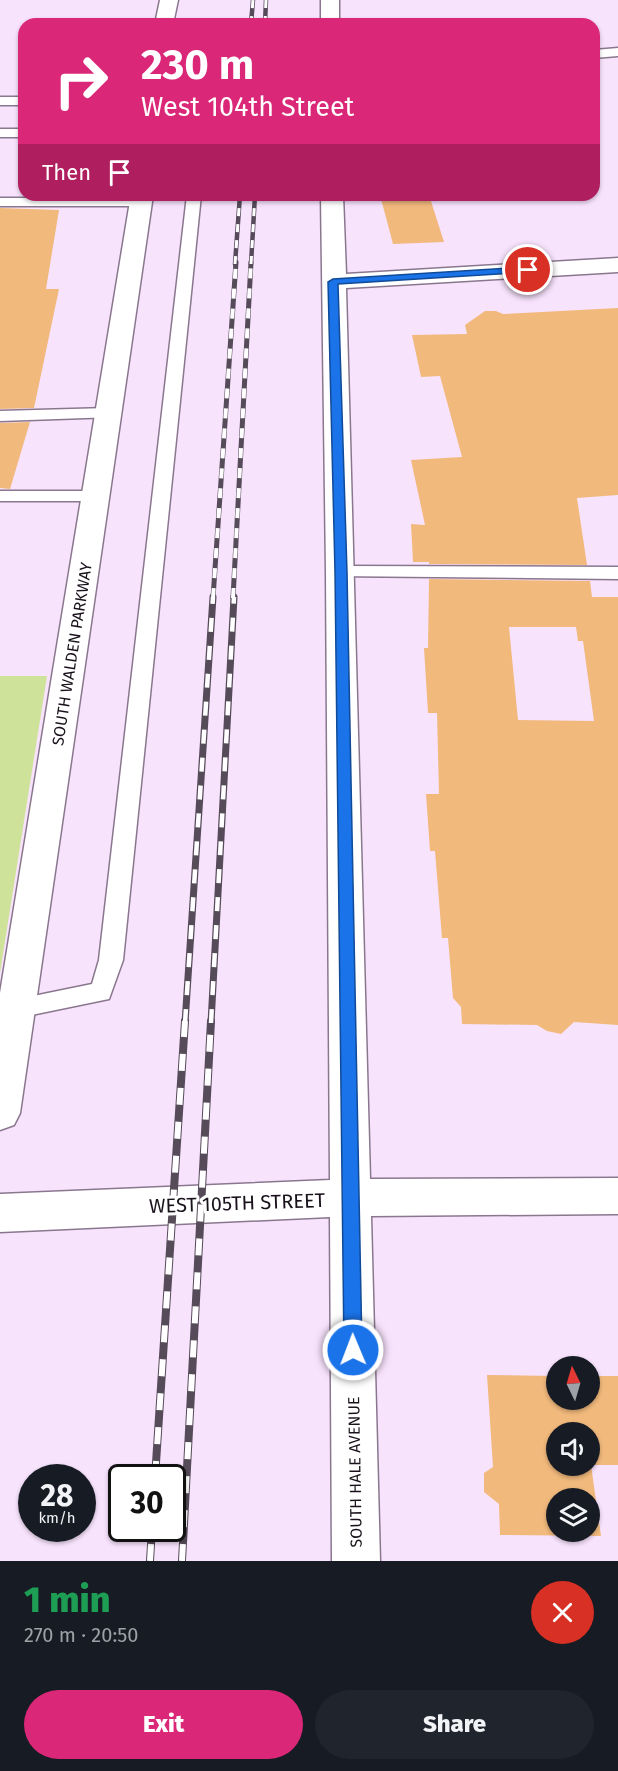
<!DOCTYPE html>
<html lang="en">
<head>
<meta charset="utf-8">
<style>
	body { margin:0; font-family:"Fira Sans",sans-serif; background:#20242c; color:#f1f3f6; height:100vh; display:flex; flex-direction:column; font-size:22px; white-space:nowrap }
	* { box-sizing:border-box; margin:0 }
	p { font-size:20px; color:#9ea1a6 }
	.icon { flex:none; width:33px; height:33px; fill:none; stroke:currentColor; stroke-width:2; stroke-linecap:round; stroke-linejoin:round }
	.map { position:relative; height:1561px; overflow:hidden }
	.sheet { display:flex; flex-direction:column; background:#171b24; flex:1 }
	.sheet>* { flex:none }
	.banner { position:absolute; left:18px; top:18px; width:582px; height:183px; border-radius:18px; box-shadow:0 2px 4px #0004; background:#db2777; color:#fff; overflow:hidden }
	.needle { width:39px; rotate:355deg }
	.fabs { position:absolute; left:546px; top:1356px; display:grid; gap:12px }
	.fabs a { display:grid; place-items:center; width:54px; height:54px; border-radius:50%; background:#171b24; box-shadow:0 2px 4px #0004; font-size:30px }
	.speed { position:absolute; left:18px; top:1464px; display:flex; gap:12px; font-size:30px; font-weight:700; text-align:center }
	.speed>* { display:grid; place-content:center; width:78px; height:78px; border-radius:50%; background:#171b24; box-shadow:0 2px 4px #0004; line-height:1 }
	.speed small { font-size:15px; font-weight:400 }
	.speed .limit { border:3px solid #111; border-radius:9px; background:#fff; color:#111 }
	.pin { position:absolute; display:grid; place-items:center; width:51px; height:51px; color:#fff; margin:-26px; border:3px solid #fff; border-radius:50%; box-shadow:0 2px 6px #0007 }
	.me { position:absolute; width:66px; margin:-33px; rotate:359deg; stroke-linejoin:round; filter:drop-shadow(0 0 4px #0008) }
	.turn { display:flex; align-items:center; gap:21px; height:126px; padding:0 24px; font-size:27px }
	.turn .icon { width:78px; height:78px; stroke-width:2.5 }
	.turn b { display:block; font-size:42px; line-height:51px }
	.then { display:flex; align-items:center; height:57px; padding:0 24px; background:#0003; gap:12px; font-size:22px }
	.round { display:grid; place-items:center; flex:none; width:63px; height:63px; border-radius:32px; background:#20242c }
	.headline { display:flex; align-items:center; justify-content:space-between; height:102px; padding:0 24px }
	h1 { font-size:36px; font-weight:800; line-height:45px; color:#1e9e55 }
	.cta { display:flex; gap:12px; margin-top:auto; padding:12px 24px }
	.cta a { flex:1; height:69px; border-radius:36px; background:#db2777; color:#fff; font-size:24px; font-weight:800; line-height:69px; text-align:center }
	.cta a+a { background:#20242c; color:#f1f3f6 }
	.map>svg:first-child { display:block }
	.green { fill:#cee299 }
	.building { fill:#f1b97c; fill-rule:evenodd }
	.lines { fill:none; stroke-linecap:round; stroke-linejoin:round }
	.service-casing { stroke:#8a778e; stroke-width:3 }
	.minor-casing { stroke:#8a778e; stroke-width:3 }
	.service { fill:#fff; fill-rule:evenodd }
	.minor { fill:#fff; fill-rule:evenodd }
	.rail-far3-casing { stroke:#564b59; stroke-width:4.5 }
	.rail-far2-casing { stroke:#564b59; stroke-width:5 }
	.rail-far1-casing { stroke:#564b59; stroke-width:7 }
	.rail-casing { stroke:#564b59; stroke-width:8 }
	.rail-far3 { stroke:#fff; stroke-width:3; stroke-dasharray:8; stroke-linecap:butt }
	.rail-far2 { stroke:#fff; stroke-width:4; stroke-dasharray:10; stroke-linecap:butt }
	.rail-far1 { stroke:#fff; stroke-width:4.5; stroke-dasharray:14; stroke-linecap:butt }
	.rail { stroke:#fff; stroke-width:6; stroke-dasharray:17; stroke-linecap:butt }
	.route { fill:#1a73e8; stroke:#114b97; stroke-width:1.5 }
	.labels { text-anchor:middle; dominant-baseline:central; stroke-width:6; stroke-linejoin:round; paint-order:stroke }
	.street-label { font-size:16px; fill:#19121b; stroke:#fff }
	.near-street-label { font-size:20px; fill:#19121b; stroke:#fff }
</style>
</head>
<body>
<div class="map">
<svg width="618" height="1561" viewBox="0 0 618 1561">
	<rect width="100%" height="100%" fill="#f8e3fd"/>
	<path class="green" d="M0,676H47L0,973Z"/>
	<g class="building">
		<path d="M380,195H429L444,242L393,244Z"/>
		<path d="M0,208L59,210L46,289H59L34,408L0,409Z"/>
		<path d="M618,308V495L577,498L587,565L429,564V562H413L411,524L425,525L411,460L462,457L440,376L421,377L412,335L467,334L465,325L485,311H496L503,314Z"/>
		<path d="M30,422L10,489L0,488V423Z"/>
		<path d="M429,579L590,581L592,597H618V1025L574,1022L561,1034L547,1031L537,1025L462,1024L461,1007L453,998L448,938H442L435,851H430L426,794H439L437,713H428L424,648H428ZM509,627H576L578,641H583L594,721L518,720Z"/>
		<path d="M487,1375L556,1376V1400H590V1376H618V1465H591L601,1536L500,1535L499,1504L484,1492V1473L493,1467ZM556,1432H590V1466H556ZM556,1498H590V1532H556Z"/>
	</g>
	<g class="lines">
		<g class="service-casing">
			<g id="service">
				<path d="M618,48V56L594,58V50Z"/>
				<rect x="0" y="97" width="24" height="8"/>
				<rect x="0" y="129" width="24" height="8"/>
				<path d="M187,195H201L123,960L109,999L17,1018L9,1015L5,1008L9,1001L92,984L99,960Z"/>
				<path d="M0,198H141L148,202L141,206H0Z"/>
				<path d="M108,408L116,413L114,417L0,421V411Z"/>
				<path d="M0,491H96L102,492L105,496L102,500L96,501H0Z"/>
				<path d="M341,566L618,567V579L334,576L332,572L334,568Z"/>
			</g>
		</g>
		<g class="minor-casing">
			<g id="minor">
				<path d="M160,0H178L173,24H155Z"/>
				<rect x="321" y="0" width="18" height="24"/>
				<path d="M131,195H153L20,1113L14,1125L0,1130V993Z"/>
				<path d="M321,195H343L346,274L618,258V272L346,288L370,1179L618,1178V1214L371,1216L380,1561H332L330,1217L0,1232V1194L330,1180L326,572Z"/>
			</g>
		</g>
		<use href="#service" class="service"/>
		<use href="#minor" class="minor"/>
		<g class="rail-far3-casing">
			<g id="rail-far3">
				<path d="M251,24L253,0"/>
				<path d="M265,24L266,0"/>
				<path d="M235,264L240,195"/>
				<path d="M251,264L255,195"/>
			</g>
		</g>
		<g class="rail-far2-casing">
			<g id="rail-far2">
				<path d="M213,598L236,262"/>
				<path d="M233,598L251,262"/>
			</g>
		</g>
		<g class="rail-far1-casing">
			<g id="rail-far1">
				<path d="M185,1023L213,597"/>
				<path d="M211,1023L234,597"/>
			</g>
		</g>
		<g class="rail-casing">
			<g id="rail">
				<path d="M155,1478L185,1021"/>
				<path d="M150,1561L152,1528"/>
				<path d="M182,1561L211,1021"/>
			</g>
		</g>
		<use href="#rail-far3" class="rail-far3"/>
		<use href="#rail-far2" class="rail-far2"/>
		<use href="#rail-far1" class="rail-far1"/>
		<use href="#rail" class="rail"/>
	</g>
	<path class="route" d="M528,267L533,270L531,272L338,284L347,572L362,1350L359,1356L353,1359L347,1356L344,1350L335,572L328,282L333,279Z"/>
	<g class="labels">
		<g class="street-label">
			<text transform="translate(72 654) rotate(-81)">SOUTH WALDEN PARKWAY</text>
			<text transform="translate(355 1472) rotate(-91)">SOUTH HALE AVENUE</text>
		</g>
		<g class="near-street-label">
			<text transform="translate(237 1203) rotate(-2)">WEST 105TH STREET</text>
		</g>
	</g>
</svg>
<div class="fabs">
<a><svg class="needle" viewBox="-14 -14 28 28"><path d="M0-13l5 13h-10z" fill="#e53935"/><path d="M0 13l5-13h-10z" fill="#9ea1a6"/></svg></a>
<a><svg class="icon" aria-label="sound" viewBox="0 0 24 24"><path d="M4 9h4l5-4v14l-5-4H4zM17 9q2 3 0 6"/></svg></a>
<a><svg class="icon" aria-label="layers" viewBox="0 0 24 24"><path d="M12 4l9 5-9 5-9-5zM3 14l9 5 9-5"/></svg></a>
</div>
<div class="speed"><div>28<small>km/h</small></div><div class="limit">30</div></div>
<div class="pin" style="left:528px;top:270px;background:#d93025"><svg class="icon" aria-label="arrive" viewBox="0 0 24 24"><path d="M6 21V4h12l-3 4 3 4H6"/></svg></div>
<svg class="me" style="left:353px;top:1350px" viewBox="-20 -20 40 40"><circle r="17" fill="#1a73e8" stroke="#fff" stroke-width="3"/><path d="M0-11L8 9 0 5-8 9z" fill="#fff"/></svg>
<div class="banner">
<div class="turn"><svg class="icon" aria-label="right" viewBox="0 0 24 24"><path d="M7 20v-9h11M14 6l5 5-5 5"/></svg><div><b>230 m</b>West 104th Street</div></div>
<div class="then">Then<svg class="icon" aria-label="arrive" viewBox="0 0 24 24"><path d="M6 21V4h12l-3 4 3 4H6"/></svg></div>
</div>
</div>
<section class="sheet">
<div class="headline"><div><h1>1 min</h1><p>270 m · 20:50</p></div><a class="round" style="background:#d93025;color:#fff"><svg class="icon" aria-label="close" viewBox="0 0 24 24"><path d="M6 6l12 12M18 6L6 18"/></svg></a></div>
<div class="cta"><a>Exit</a><a>Share</a></div>
</section>
</body>
</html>
